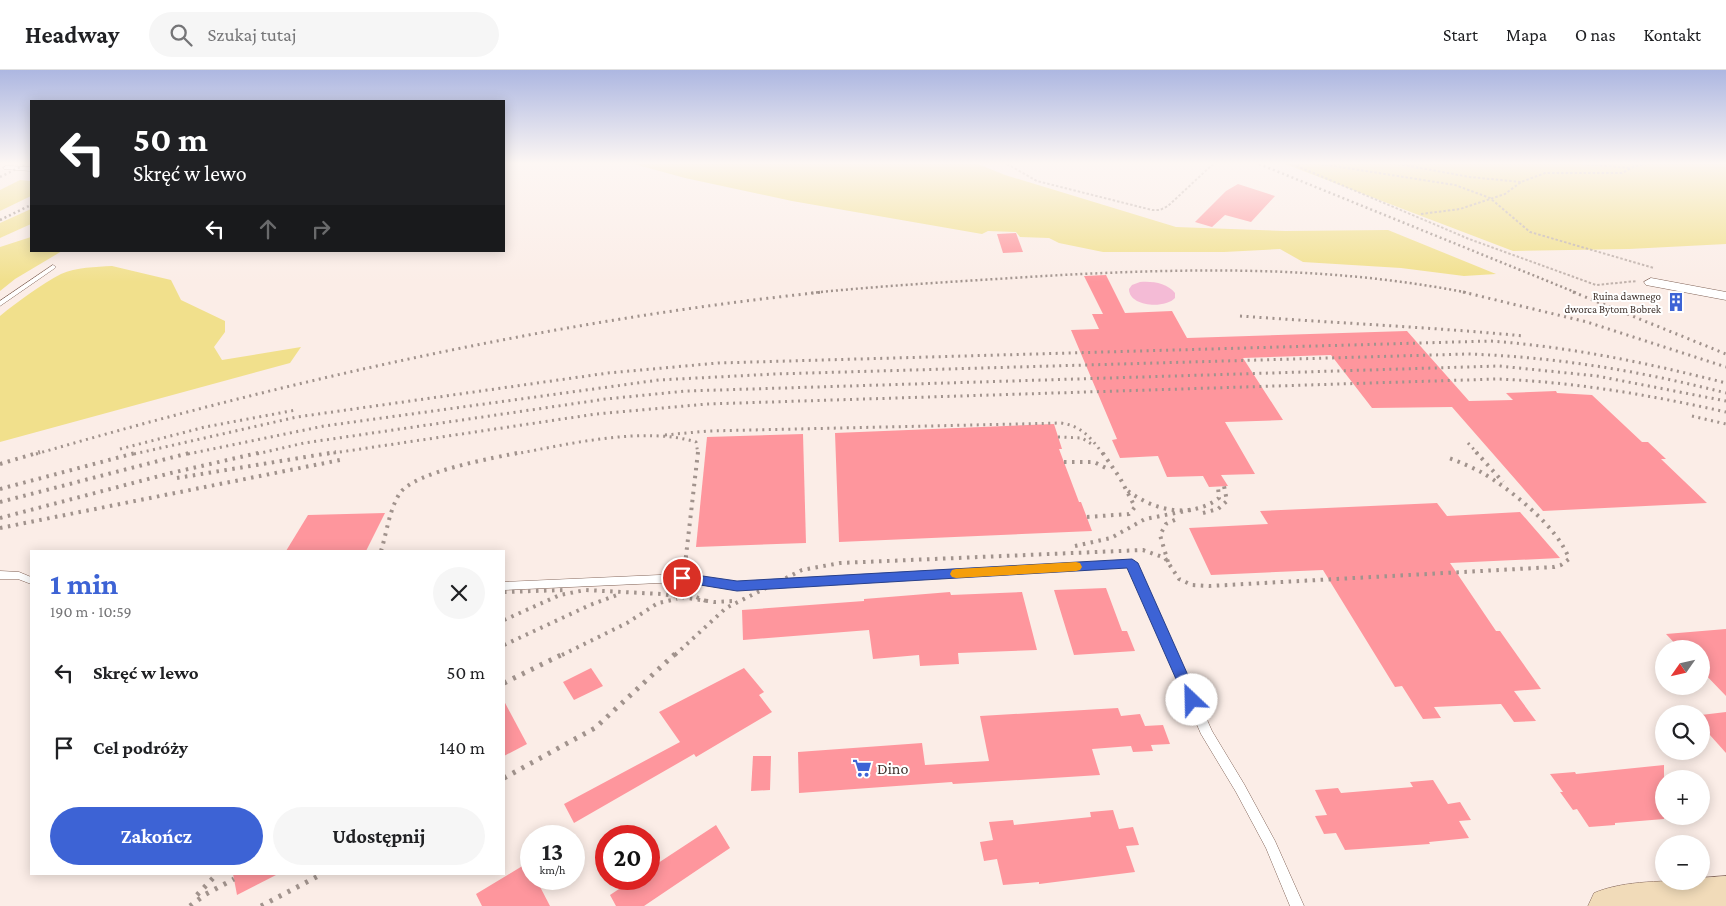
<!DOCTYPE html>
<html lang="pl">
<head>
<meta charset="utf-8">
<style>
	body { margin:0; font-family:"Crimson Pro",serif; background:#f6f6f6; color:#202124; height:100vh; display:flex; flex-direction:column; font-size:19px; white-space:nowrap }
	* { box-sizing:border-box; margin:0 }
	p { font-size:16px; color:#757577 }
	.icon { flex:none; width:28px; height:28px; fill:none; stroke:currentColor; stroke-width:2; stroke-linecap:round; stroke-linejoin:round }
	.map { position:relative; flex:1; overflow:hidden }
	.details { position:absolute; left:30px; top:480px; width:475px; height:325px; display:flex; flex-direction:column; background:#fff; border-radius:0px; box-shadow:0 2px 12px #0003 }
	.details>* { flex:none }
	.hud { position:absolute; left:30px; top:30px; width:475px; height:152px; border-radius:0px; box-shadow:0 2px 12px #0003; background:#202124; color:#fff; overflow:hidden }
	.needle { width:32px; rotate:236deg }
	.fabs { position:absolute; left:1655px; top:570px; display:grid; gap:10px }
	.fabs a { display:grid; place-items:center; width:55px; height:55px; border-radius:50%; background:#fff; box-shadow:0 2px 12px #0003; font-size:25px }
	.speed { position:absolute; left:520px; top:755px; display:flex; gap:10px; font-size:25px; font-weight:700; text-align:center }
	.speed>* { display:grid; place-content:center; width:65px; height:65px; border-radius:50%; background:#fff; box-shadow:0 2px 12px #0003; line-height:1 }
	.speed small { font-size:12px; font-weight:400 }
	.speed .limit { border:8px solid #d22; background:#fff; color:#111 }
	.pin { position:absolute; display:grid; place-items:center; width:42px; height:42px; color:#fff; margin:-21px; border:2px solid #fff; border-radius:50%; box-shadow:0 1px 5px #0007 }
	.me { position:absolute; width:55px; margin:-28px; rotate:336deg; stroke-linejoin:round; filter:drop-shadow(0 0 4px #0008) }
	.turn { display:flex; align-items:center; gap:18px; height:105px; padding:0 20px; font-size:22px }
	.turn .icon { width:65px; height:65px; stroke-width:2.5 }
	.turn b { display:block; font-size:35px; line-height:42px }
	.lanes { display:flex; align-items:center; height:48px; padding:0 20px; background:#0003; justify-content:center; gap:25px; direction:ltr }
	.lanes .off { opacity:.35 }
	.round { display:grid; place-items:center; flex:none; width:52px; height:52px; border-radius:26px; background:#f6f6f6 }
	.head { display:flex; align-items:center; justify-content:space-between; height:85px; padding:0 20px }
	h1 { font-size:30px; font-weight:700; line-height:38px; color:#3d63d5 }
	.primary-button { display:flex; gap:10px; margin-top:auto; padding:10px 20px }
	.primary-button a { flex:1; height:58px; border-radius:30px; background:#3d63d5; color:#fff; font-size:20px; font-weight:700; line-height:58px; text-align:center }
	.primary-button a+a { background:#f6f6f6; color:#202124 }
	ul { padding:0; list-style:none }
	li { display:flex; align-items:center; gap:15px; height:75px; padding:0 20px }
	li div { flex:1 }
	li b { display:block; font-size:19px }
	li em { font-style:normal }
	header { display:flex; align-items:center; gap:30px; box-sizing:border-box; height:70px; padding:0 25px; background:#fff; border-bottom:1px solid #e0e0e0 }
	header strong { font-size:24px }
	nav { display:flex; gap:28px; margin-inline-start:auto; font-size:18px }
	.search { width:350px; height:45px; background:#f6f6f6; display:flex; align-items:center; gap:12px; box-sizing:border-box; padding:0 18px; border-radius:28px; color:#757577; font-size:19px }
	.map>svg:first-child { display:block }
	.green { fill:#f1e08c }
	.water { fill:#f4bbd6 }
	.building { fill:#fe969d }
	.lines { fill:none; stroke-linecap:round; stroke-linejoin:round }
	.lane-casing { stroke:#826458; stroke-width:1 }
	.street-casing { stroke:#826458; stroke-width:1 }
	.secondary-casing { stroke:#826458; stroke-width:1 }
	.path { stroke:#c0b2ac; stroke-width:2; stroke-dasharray:2.5 2; stroke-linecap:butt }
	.lane { fill:#fff; fill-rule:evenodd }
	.street { fill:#fff; fill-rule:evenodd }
	.secondary { fill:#f1dbb9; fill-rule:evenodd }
	.rail-far3 { stroke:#a1938d; stroke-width:2.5; stroke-dasharray:2 3; stroke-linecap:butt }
	.rail-far2 { stroke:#a1938d; stroke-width:3; stroke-dasharray:2 4.5; stroke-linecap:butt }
	.rail-far1 { stroke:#a1938d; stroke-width:4; stroke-dasharray:2.5 5.5; stroke-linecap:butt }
	.rail { stroke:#a1938d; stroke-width:5; stroke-dasharray:3 7; stroke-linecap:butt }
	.route { fill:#3d63d5; stroke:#28408a }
	.slow { fill:#f59e0b }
	.labels { text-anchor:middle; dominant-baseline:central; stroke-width:4; stroke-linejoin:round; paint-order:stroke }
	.far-poi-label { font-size:11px; fill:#40332d; stroke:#fff; text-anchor:end }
	.near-poi-label { font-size:16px; fill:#40332d; stroke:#fff; text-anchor:start }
</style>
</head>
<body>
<header>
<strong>Headway</strong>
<div class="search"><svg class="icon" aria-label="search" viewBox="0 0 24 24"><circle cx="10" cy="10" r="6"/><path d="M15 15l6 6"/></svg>Szukaj tutaj</div>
<nav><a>Start</a><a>Mapa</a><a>O nas</a><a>Kontakt</a></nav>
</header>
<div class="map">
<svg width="1726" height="836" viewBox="0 0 1726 836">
	<rect width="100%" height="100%" fill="#fbede7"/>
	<g class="green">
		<path d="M634,94H978L1005,105L1176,157L1285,161L1388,160L1496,204L1464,206L1401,198L1303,192L1280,179L1224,182H1103L1059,173L1049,168L1020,167L1016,162L988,161L982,164L792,131L685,108Z"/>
		<path d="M1285,94H1726V174L1629,179L1513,181Z"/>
		<path d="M20,110L31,111V126L0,141V120Z"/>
		<path d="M31,139V154L0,168V153Z"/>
		<path d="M31,167V181H62L15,209L0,221V177Z"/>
		<path d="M112,196L171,210L181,230L225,251V262L214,277L222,290L301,277L290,293L0,372V246C17,232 42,214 61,204C76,197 96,197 112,196Z"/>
	</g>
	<path class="water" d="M1140,212C1153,211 1167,213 1175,223V228C1165,239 1129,237 1129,219L1132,215Z"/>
	<g class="building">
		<path d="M1238,114L1275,126L1251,152L1225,145L1212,157L1195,152L1226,121Z"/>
		<path d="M1016,163L1023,182L1003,183L997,164Z"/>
		<path d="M1106,205L1125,243L1172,241L1187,268L1407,261L1469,331L1513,330L1506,323L1556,321L1557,323L1592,325L1642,372H1648L1666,389H1661L1707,433L1543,441L1452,337L1372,338L1331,285L1243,288L1283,350L1225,352L1255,404L1221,405L1228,416L1209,417L1203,406L1167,407L1158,386L1120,388L1112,370L1117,369L1071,260L1099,259L1092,244H1103L1084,206Z"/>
		<path d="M1054,354L1062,379H1059L1079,432H1081L1092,461L839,472L835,363Z"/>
		<path d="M803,364L806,473L696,477L707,367Z"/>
		<path d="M1437,433L1447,446L1520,442L1560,488L1450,493L1496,561H1500L1541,619L1514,621L1536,651L1514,652L1501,634L1434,637L1441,648L1423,649L1402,616L1395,617L1323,500L1211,505L1189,458L1268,454L1260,441Z"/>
		<path d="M385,443L366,481H286L308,445Z"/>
		<path d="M1106,518L1122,561H1127L1135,581L1074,585L1054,520Z"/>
		<path d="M950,522L951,525L1022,522L1037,580L958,583L959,594L920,596L919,585L873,589L869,560L743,570L742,540L864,531V529Z"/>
		<path d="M1726,559V626L1701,600V579H1680L1666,564Z"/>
		<path d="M591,598L603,616L574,630L563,612Z"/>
		<path d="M744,598L764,622L759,625L772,642L696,687L694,684L574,753L564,734L680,672L659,642Z"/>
		<path d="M504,631L527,674L504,686Z"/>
		<path d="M1118,638L1121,646L1140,644L1145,656L1163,655L1170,674L1151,675L1153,681L1133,682L1131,676L1092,679L1100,705L953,714L952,712L799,723L798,682L922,673L925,695L989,691L980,646Z"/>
		<path d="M1726,642V683L1701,655V645Z"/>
		<path d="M753,686H771L770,720L751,721Z"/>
		<path d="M1664,695V749L1615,753V755L1589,757L1577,739L1573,740L1560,722H1563L1550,704L1575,702L1576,704Z"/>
		<path d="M1433,710L1448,734L1460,732L1471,750L1459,751L1469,768L1429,772L1430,774L1345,780L1336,763L1324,764L1315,746L1327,745L1315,720L1338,718L1341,723L1413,717L1410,712Z"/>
		<path d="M1113,740L1119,759L1133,757L1139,775L1126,776L1135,802L1039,814V812L1003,815L997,789L984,791L980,772L993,770L989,752L1013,750L1014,755L1091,747L1090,742Z"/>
		<path d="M716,755L730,778L644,836H616L610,825L634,809H649V799Z"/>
		<path d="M524,795L531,809H536L550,836H482L476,824Z"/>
		<path d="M233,804H278L237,825Z"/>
	</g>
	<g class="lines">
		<g class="lane-casing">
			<g id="lane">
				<path d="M6,96L31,97V101L4,99L3,98Z"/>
				<path d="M53,195L56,197L55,198L0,236V231Z"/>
				<path d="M1132,490L1135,491L1137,493L1212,661L1244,714L1275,771L1304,836H1290L1266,778L1236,722L1201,664L1129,497L737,520L682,512L504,520V512L682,504L737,512Z"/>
				<path d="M0,501L19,502L31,507V514L18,509H0Z"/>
			</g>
		</g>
		<g class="street-casing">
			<path id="street" d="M1651,208L1726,222V230L1646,215L1644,212Z"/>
		</g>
		<g class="secondary-casing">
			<path id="secondary" d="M1726,806V836H1588L1594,823C1624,810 1668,811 1701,811V808Z"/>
		</g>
		<g class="path">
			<path d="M1007,94L1037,111L1152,140H1160L1168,136L1213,94"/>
			<path d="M1292,94L1469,169L1596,215L1637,211"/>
			<path d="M1321,94L1455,115L1490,128L1530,162L1654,198"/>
			<path d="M1398,94L1470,107L1521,112"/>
			<path d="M1582,94L1630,98"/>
			<path d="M1421,144L1460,139L1505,124L1521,112L1545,103H1622L1635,96L1646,94"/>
		</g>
		<use href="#lane" class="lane"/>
		<use href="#street" class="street"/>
		<use href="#secondary" class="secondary"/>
		<g class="rail-far3">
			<path d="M1259,94L1577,223"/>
			<path d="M0,107L26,94"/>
			<path d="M0,150L31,135"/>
			<path d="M811,223C889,215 966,211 1044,206C1187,198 1328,195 1469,223"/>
		</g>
		<g class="rail-far2">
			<path d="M1463,222L1587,252L1726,297"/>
			<path d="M1573,222L1726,284"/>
			<path d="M1240,246C1335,253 1430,257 1524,266"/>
			<path d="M1692,346L1726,354"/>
			<path d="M665,365L708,361L1061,353C1082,356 1091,368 1103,384"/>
			<path d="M1058,367L1082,368L1093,375"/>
			<path d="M1468,373L1478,384"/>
			<path d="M120,379L205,357L296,340"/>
			<path d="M36,384C293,309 556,250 823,222"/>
			<path d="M134,384L297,347L608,303L718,293L1491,271C1571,277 1648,293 1726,313"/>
			<path d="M188,384L324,356L659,310L775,304L1468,284C1556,287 1641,301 1726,323"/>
			<path d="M257,384L304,373L606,329L686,321L1499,296L1597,306L1726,331"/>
			<path d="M327,384L596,344L707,334L1497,309C1575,312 1650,325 1726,342"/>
			<path d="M515,384C569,374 644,356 696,372L698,384"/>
		</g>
		<g class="rail-far1">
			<path d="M698,382L683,512L691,525L706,531"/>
			<path d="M1476,382L1503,412"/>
			<path d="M1064,392H1094L1110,400"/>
			<path d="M0,394L40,382"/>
			<path d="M177,408L336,382"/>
			<path d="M0,419L139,382"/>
			<path d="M1128,421C1155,441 1191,449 1219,428L1218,417"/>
			<path d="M0,432L193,382"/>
			<path d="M1203,443L1218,439L1227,431L1224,416"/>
			<path d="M1087,447L1129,444L1135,437L1120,408L1102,382"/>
			<path d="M0,448L171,403L262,382"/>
			<path d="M0,458L345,389"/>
			<path d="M1075,476L1111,468L1145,449L1191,440"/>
			<path d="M381,481C387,462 389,440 400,423C416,401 494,388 522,382"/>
			<path d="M1168,492L1160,465L1166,454L1179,448"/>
			<path d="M504,522L564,520"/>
			<path d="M504,550L560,525L585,520L661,524L714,532L734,531"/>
			<path d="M504,575L590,535L620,524"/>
			<path d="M562,585L627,553L658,533L677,529"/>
			<path d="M675,585L726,538L802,500L840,493L1143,480L1165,488L1179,509L1192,515L1209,516L1554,497L1561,495L1569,489C1559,458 1509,418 1481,402C1471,397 1460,392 1449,388"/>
		</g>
		<g class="rail">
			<path d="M504,613L565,583"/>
			<path d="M504,708L595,658L676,583"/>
			<path d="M197,825L217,804"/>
			<path d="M190,836L206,824L234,809"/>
			<path d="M261,836L322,804"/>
		</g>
	</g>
	<linearGradient id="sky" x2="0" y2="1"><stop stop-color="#adb7e1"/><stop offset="0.44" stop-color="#fdf7f4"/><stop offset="1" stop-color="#fdf7f4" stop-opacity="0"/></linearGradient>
	<rect width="1726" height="212" fill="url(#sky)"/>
	<path class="route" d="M1132,489L1138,493L1199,630L1197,634L1192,636L1187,634L1127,498L737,521L682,512L677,511L675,508L677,505L682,503L737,511Z"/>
	<path class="slow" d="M1076,492L1080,493L1082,497L1080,500L1076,501L956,508L952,507L950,504L952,500L956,499Z"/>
	<defs>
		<g id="building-bare" transform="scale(1.5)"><path d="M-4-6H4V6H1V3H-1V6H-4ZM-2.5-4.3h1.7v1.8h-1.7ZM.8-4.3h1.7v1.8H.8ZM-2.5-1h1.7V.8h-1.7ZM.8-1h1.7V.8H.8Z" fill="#3d63d5" stroke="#fff" stroke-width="2.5" paint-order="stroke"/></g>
		<g id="supermarket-bare" transform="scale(1.5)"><path d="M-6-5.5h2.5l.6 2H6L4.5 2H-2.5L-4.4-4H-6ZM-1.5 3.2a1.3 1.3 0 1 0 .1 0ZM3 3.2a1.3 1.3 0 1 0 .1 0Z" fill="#3d63d5" stroke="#fff" stroke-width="2.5" paint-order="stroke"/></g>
	</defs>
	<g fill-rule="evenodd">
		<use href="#building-bare" x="1676" y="232"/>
		<use href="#supermarket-bare" x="862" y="698"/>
	</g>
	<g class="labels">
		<g class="far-poi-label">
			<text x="1661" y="226">Ruina dawnego<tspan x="1661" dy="13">dworca Bytom Bobrek</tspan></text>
		</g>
		<g class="near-poi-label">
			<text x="877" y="698">Dino</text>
		</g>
	</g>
</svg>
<div class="fabs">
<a><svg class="needle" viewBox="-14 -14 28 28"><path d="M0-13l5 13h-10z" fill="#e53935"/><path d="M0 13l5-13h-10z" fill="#757577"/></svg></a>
<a><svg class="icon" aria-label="search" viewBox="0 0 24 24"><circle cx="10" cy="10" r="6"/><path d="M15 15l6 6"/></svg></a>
<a>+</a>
<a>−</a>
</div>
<div class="speed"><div>13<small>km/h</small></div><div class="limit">20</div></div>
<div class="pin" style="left:682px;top:508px;background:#d93025"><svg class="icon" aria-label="arrive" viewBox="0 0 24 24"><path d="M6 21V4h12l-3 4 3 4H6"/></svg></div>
<svg class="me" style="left:1192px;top:630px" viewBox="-20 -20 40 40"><circle r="19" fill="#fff"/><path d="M0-13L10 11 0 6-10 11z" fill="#3d63d5"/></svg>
<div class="hud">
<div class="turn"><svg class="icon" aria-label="left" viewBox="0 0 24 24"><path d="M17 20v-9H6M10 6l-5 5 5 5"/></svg><div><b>50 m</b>Skręć w lewo</div></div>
<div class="lanes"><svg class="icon" aria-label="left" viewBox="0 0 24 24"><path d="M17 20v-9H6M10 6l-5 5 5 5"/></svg><svg class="icon off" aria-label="ahead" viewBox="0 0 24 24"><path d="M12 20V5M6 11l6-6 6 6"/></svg><svg class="icon off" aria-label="right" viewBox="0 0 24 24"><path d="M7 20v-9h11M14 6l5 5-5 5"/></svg></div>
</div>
<section class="details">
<div class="head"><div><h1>1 min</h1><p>190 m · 10:59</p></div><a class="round"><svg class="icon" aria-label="close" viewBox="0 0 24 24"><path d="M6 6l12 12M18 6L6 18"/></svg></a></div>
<ul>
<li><svg class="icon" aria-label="left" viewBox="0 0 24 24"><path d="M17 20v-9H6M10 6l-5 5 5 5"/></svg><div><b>Skręć w lewo</b></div><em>50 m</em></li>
<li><svg class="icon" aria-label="arrive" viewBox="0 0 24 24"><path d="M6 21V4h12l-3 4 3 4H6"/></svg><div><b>Cel podróży</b></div><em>140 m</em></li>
</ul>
<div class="primary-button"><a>Zakończ</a><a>Udostępnij</a></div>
</section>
</div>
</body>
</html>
